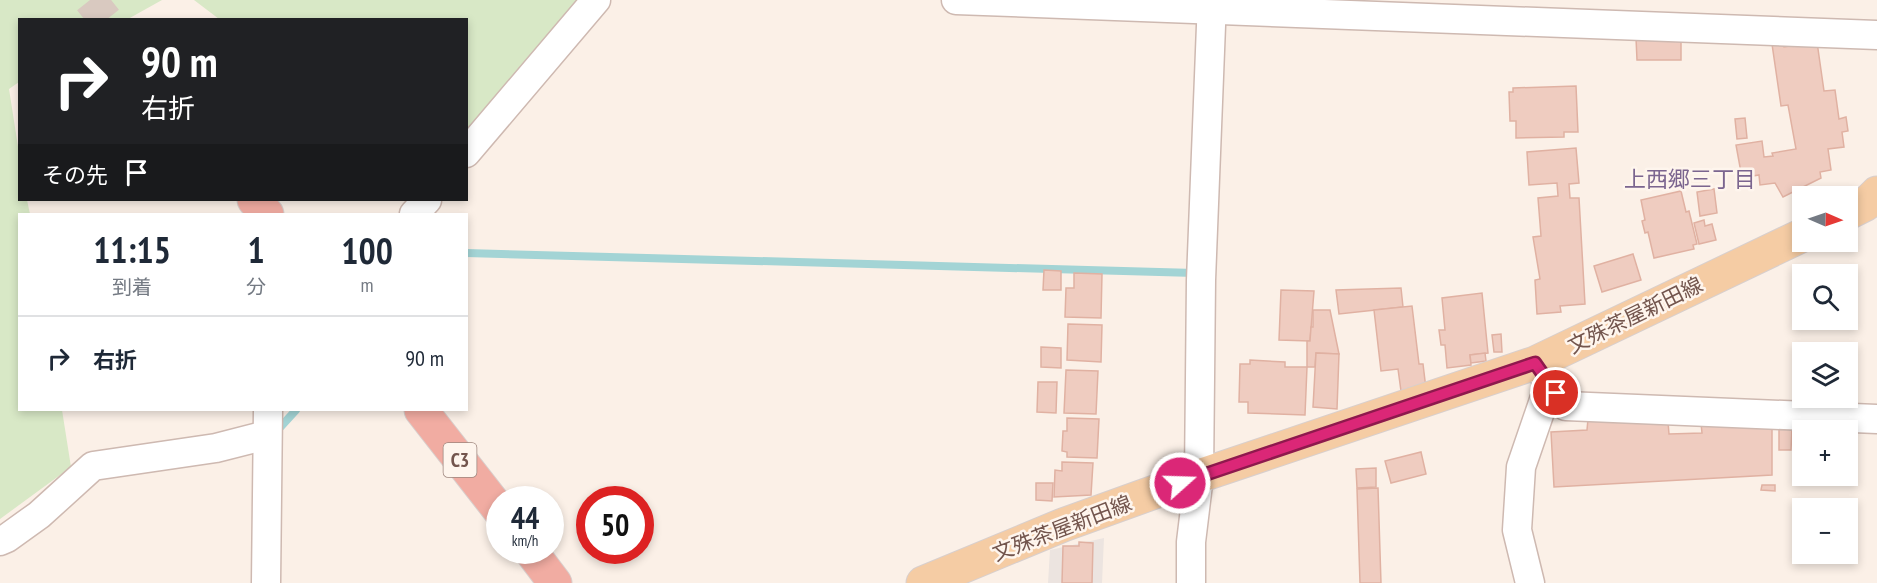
<!DOCTYPE html>
<html lang="ja">
<head>
<meta charset="utf-8">
<style>
	body { margin:0; font-family:"PT Sans Narrow","Noto Sans JP",sans-serif; background:#f2f2f3; color:#1f2937; height:100vh; display:flex; flex-direction:column; font-size:22px; white-space:nowrap }
	* { box-sizing:border-box; margin:0 }
	p { font-size:20px; color:#747a83 }
	.icon { flex:none; width:33px; height:33px; fill:none; stroke:currentColor; stroke-width:2; stroke-linecap:round; stroke-linejoin:round }
	.map { position:relative; flex:1; overflow:hidden }
	.details { position:absolute; left:18px; top:213px; width:450px; height:198px; display:flex; flex-direction:column; background:#fff; border-radius:0px; box-shadow:0 3px 9px #0003 }
	.details>* { flex:none }
	.hud { position:absolute; left:18px; top:18px; width:450px; height:183px; border-radius:0px; box-shadow:0 3px 9px #0003; background:#202124; color:#fff; overflow:hidden }
	.needle { width:39px; rotate:92deg }
	.fabs { position:absolute; left:1792px; top:186px; display:grid; gap:12px }
	.fabs a { display:grid; place-items:center; width:66px; height:66px; border-radius:0px; background:#fff; box-shadow:0 3px 9px #0003; font-size:30px }
	.speed { position:absolute; left:486px; top:486px; display:flex; gap:12px; font-size:30px; font-weight:700; text-align:center }
	.speed>* { display:grid; place-content:center; width:78px; height:78px; border-radius:50%; background:#fff; box-shadow:0 3px 9px #0003; line-height:1 }
	.speed small { font-size:15px; font-weight:400 }
	.speed .limit { border:9px solid #d22; background:#fff; color:#111 }
	.pin { position:absolute; display:grid; place-items:center; width:51px; height:51px; color:#fff; margin:-26px; border:3px solid #fff; border-radius:50%; box-shadow:0 2px 6px #0007 }
	.me { position:absolute; width:66px; margin:-33px; rotate:70deg; stroke-linejoin:round; filter:drop-shadow(0 0 4px #0008) }
	.turn { display:flex; align-items:center; gap:21px; height:126px; padding:0 24px; font-size:27px }
	.turn .icon { width:78px; height:78px; stroke-width:2.5 }
	.turn b { display:block; font-size:42px; line-height:51px }
	.then { display:flex; align-items:center; height:57px; padding:0 24px; background:#0003; gap:12px; font-size:22px }
	.eta { display:flex; justify-content:space-evenly; align-items:center; height:102px; text-align:center }
	.eta b { font-size:36px; font-weight:600; line-height:42px }
	ul { padding:0; list-style:none }
	li { display:flex; align-items:center; gap:18px; height:84px; padding:0 24px; border-top:2px solid #e0e1e3 }
	li div { flex:1 }
	li b { display:block; font-size:22px }
	li em { font-style:normal }
	.map>svg:first-child { display:block }
	.industrial { fill:#ece4e0 }
	.green { fill:#d8e8c6 }
	.lines { fill:none; stroke-linecap:round; stroke-linejoin:round }
	.stream { stroke:#a3d4d5; stroke-width:8 }
	.building { fill:#efccc0; stroke:#e0b1a2; stroke-width:1.5 }
	.highway-tunnel { stroke:#d9c9c0; stroke-width:33; stroke-dasharray:33 16; stroke-linecap:butt }
	.minor-casing { stroke:#ceb9b1; stroke-width:31 }
	.major-casing { stroke:#d8cfcd; stroke-width:35 }
	.highway-casing { stroke:#d8cfcd; stroke-width:35 }
	.minor { stroke:#fff; stroke-width:28 }
	.major { stroke:#f5cca4; stroke-width:33 }
	.highway { stroke:#f1aca2; stroke-width:33 }
	.route-casing { stroke:#8e194d; stroke-width:15 }
	.route { stroke:#db2777; stroke-width:10 }
	.labels { text-anchor:middle; dominant-baseline:central; stroke-width:5; stroke-linejoin:round; paint-order:stroke }
	.shield { fill:#fef5ed; stroke:#9d857d; stroke-width:1.5 }
	.shield-label { font-size:20px; font-weight:bold; fill:#73554d }
	.street-label { font-size:21px; fill:#73554d; stroke:#fef5ed }
	.neighbourhood-label { font-size:22px; fill:#7b658f; stroke:#fef5ed }
</style>
</head>
<body>
<div class="map">
<svg width="1877" height="583" viewBox="0 0 1877 583">
	<rect width="100%" height="100%" fill="#fbf0e7"/>
	<path class="industrial" d="M1104,538L1102,583H1048L1050,550Z"/>
	<g class="green">
		<path d="M0,0H162L128,19L20,20L19,82L9,89L19,153L20,200H27L30,214H20V410H62L71,467L0,519Z"/>
		<path d="M194,0H579L467,131L466,20L219,19Z"/>
	</g>
	<g class="lines">
		<g class="stream">
			<path d="M466,253L1195,273"/>
			<path d="M275,433L296,410"/>
		</g>
	</g>
	<g class="building">
		<path d="M1636,38H1681V60H1637Z"/>
		<path d="M1783,42L1784,47L1817,42L1824,91L1835,90L1839,119L1846,117L1848,131L1842,132L1844,147L1828,149L1831,170L1820,172L1821,178L1783,197L1775,183L1760,185L1759,175L1742,178L1736,145L1762,141L1764,157L1773,156L1772,153L1796,149L1788,105L1781,106L1772,44Z"/>
		<path d="M1576,86L1578,132H1564V137L1516,138V121H1510L1509,92H1513V88Z"/>
		<path d="M1745,118L1747,138L1737,139L1735,119Z"/>
		<path d="M1576,148L1579,183L1569,184L1570,198H1579L1585,304L1560,306L1561,312L1537,314L1535,280L1540,279L1533,237L1541,236L1538,198L1558,196L1557,183L1529,185L1527,152Z"/>
		<path d="M1714,189L1717,213L1700,216L1697,192Z"/>
		<path d="M1681,191L1686,212L1689,211L1697,244L1693,245L1694,249L1654,258L1648,232L1645,233L1642,221L1645,220L1641,200Z"/>
		<path d="M1704,220L1705,226L1712,224L1716,240L1699,244L1694,223Z"/>
		<path d="M1633,254L1641,280L1602,292L1594,266Z"/>
		<path d="M1044,270L1061,271V290H1043Z"/>
		<path d="M1074,273L1102,274L1101,318L1065,317L1066,288H1074Z"/>
		<path d="M1401,288L1403,307L1339,314L1336,290Z"/>
		<path d="M1281,290L1314,291L1310,341L1279,340Z"/>
		<path d="M1482,293L1488,353L1470,355L1471,365L1447,368L1445,345H1441L1439,330H1445L1442,298Z"/>
		<path d="M1412,306L1419,364H1423L1426,389L1401,391L1398,369L1381,371L1374,310Z"/>
		<path d="M1313,310H1330L1339,354L1316,353L1315,367H1307V341H1310L1311,327H1313Z"/>
		<path d="M1068,324L1102,325L1101,362L1067,360Z"/>
		<path d="M1501,334L1502,352H1494L1492,335Z"/>
		<path d="M1041,347L1061,348V368L1041,367Z"/>
		<path d="M1316,353L1339,354L1337,409L1313,407Z"/>
		<path d="M1485,353L1486,361L1471,363L1470,355Z"/>
		<path d="M1250,360L1285,362V367H1307L1305,415L1248,413V402H1239L1240,364H1250Z"/>
		<path d="M1066,370L1098,371L1096,414L1064,413Z"/>
		<path d="M1038,382H1057L1056,413L1037,412Z"/>
		<path d="M1067,418L1099,419L1097,458L1067,457V452L1062,451L1063,431H1067Z"/>
		<path d="M1588,419L1668,422L1669,434L1702,433L1701,423L1772,426V475L1554,487L1551,432L1587,430Z"/>
		<path d="M1779,426H1792L1791,450H1779Z"/>
		<path d="M1421,452L1426,474L1391,483L1385,461Z"/>
		<path d="M1062,462L1093,463L1091,495L1054,497L1055,470L1062,471Z"/>
		<path d="M1376,468V487L1357,488L1356,469Z"/>
		<path d="M1036,483H1053L1052,501L1036,500Z"/>
		<path d="M1762,485H1775V491L1761,490Z"/>
		<path d="M1378,488L1381,583H1360L1357,489Z"/>
		<path d="M1079,542L1093,543L1092,583H1062L1063,546H1079Z"/>
	</g>
	<g class="lines">
		<path class="highway-tunnel" d="M90,0L106,20"/>
		<g class="minor-casing">
			<g id="minor">
				<path d="M956,0L1877,35"/>
				<path d="M466,153L596,0"/>
				<path d="M414,214L427,200"/>
				<path d="M1535,363L1566,406L1877,419"/>
				<path d="M0,541L7,538L39,515L93,466L216,448L267,435"/>
				<path d="M266,583L268,410"/>
				<path d="M1191,583V542L1199,476L1201,280L1212,0"/>
				<path d="M1530,583L1517,530L1521,467L1544,400L1556,393"/>
			</g>
		</g>
		<g class="major-casing">
			<g id="major">
				<path d="M1848,213L1866,204L1877,193"/>
				<path d="M923,583L1063,525L1199,476L1535,363L1803,235"/>
			</g>
		</g>
		<g class="highway-casing">
			<g id="highway">
				<path d="M254,200L267,214"/>
				<path d="M421,410L500,511"/>
				<path d="M530,550L555,583"/>
			</g>
		</g>
		<use href="#minor" class="minor"/>
		<use href="#major" class="major"/>
		<use href="#highway" class="highway"/>
	</g>
	<g class="lines">
		<g class="route-casing">
			<path id="route" d="M1180,483L1535,363L1556,393"/>
		</g>
		<use href="#route" class="route"/>
	</g>
	<g class="labels">
		<rect class="shield" x="443.5" y="443" width="33" height="34" rx="4.5"/>
		<g class="shield-label">
			<text x="460" y="460">C3</text>
		</g>
		<g class="street-label">
			<text transform="translate(1635 315) rotate(-26)">文殊茶屋新田線</text>
			<text transform="translate(1062 528) rotate(-21)">文殊茶屋新田線</text>
		</g>
		<g class="neighbourhood-label">
			<text x="1690" y="179">上西郷三丁目</text>
		</g>
	</g>
</svg>
<div class="fabs">
<a><svg class="needle" viewBox="-14 -14 28 28"><path d="M0-13l5 13h-10z" fill="#e53935"/><path d="M0 13l5-13h-10z" fill="#747a83"/></svg></a>
<a><svg class="icon" aria-label="search" viewBox="0 0 24 24"><circle cx="10" cy="10" r="6"/><path d="M15 15l6 6"/></svg></a>
<a><svg class="icon" aria-label="layers" viewBox="0 0 24 24"><path d="M12 4l9 5-9 5-9-5zM3 14l9 5 9-5"/></svg></a>
<a>+</a>
<a>−</a>
</div>
<div class="speed"><div>44<small>km/h</small></div><div class="limit">50</div></div>
<div class="pin" style="left:1556px;top:393px;background:#d93025"><svg class="icon" aria-label="arrive" viewBox="0 0 24 24"><path d="M6 21V4h12l-3 4 3 4H6"/></svg></div>
<svg class="me" style="left:1180px;top:483px" viewBox="-20 -20 40 40"><circle r="17" fill="#db2777" stroke="#fff" stroke-width="3"/><path d="M0-11L8 9 0 5-8 9z" fill="#fff"/></svg>
<div class="hud">
<div class="turn"><svg class="icon" aria-label="right" viewBox="0 0 24 24"><path d="M7 20v-9h11M14 6l5 5-5 5"/></svg><div><b>90 m</b>右折</div></div>
<div class="then">その先<svg class="icon" aria-label="arrive" viewBox="0 0 24 24"><path d="M6 21V4h12l-3 4 3 4H6"/></svg></div>
</div>
<section class="details">
<div class="eta">
<div><b>11:15</b><p>到着</p></div>
<div><b>1</b><p>分</p></div>
<div><b>100</b><p>m</p></div>
</div>
<ul>
<li><svg class="icon" aria-label="right" viewBox="0 0 24 24"><path d="M7 20v-9h11M14 6l5 5-5 5"/></svg><div><b>右折</b></div><em>90 m</em></li>
</ul>
</section>
</div>
</body>
</html>
